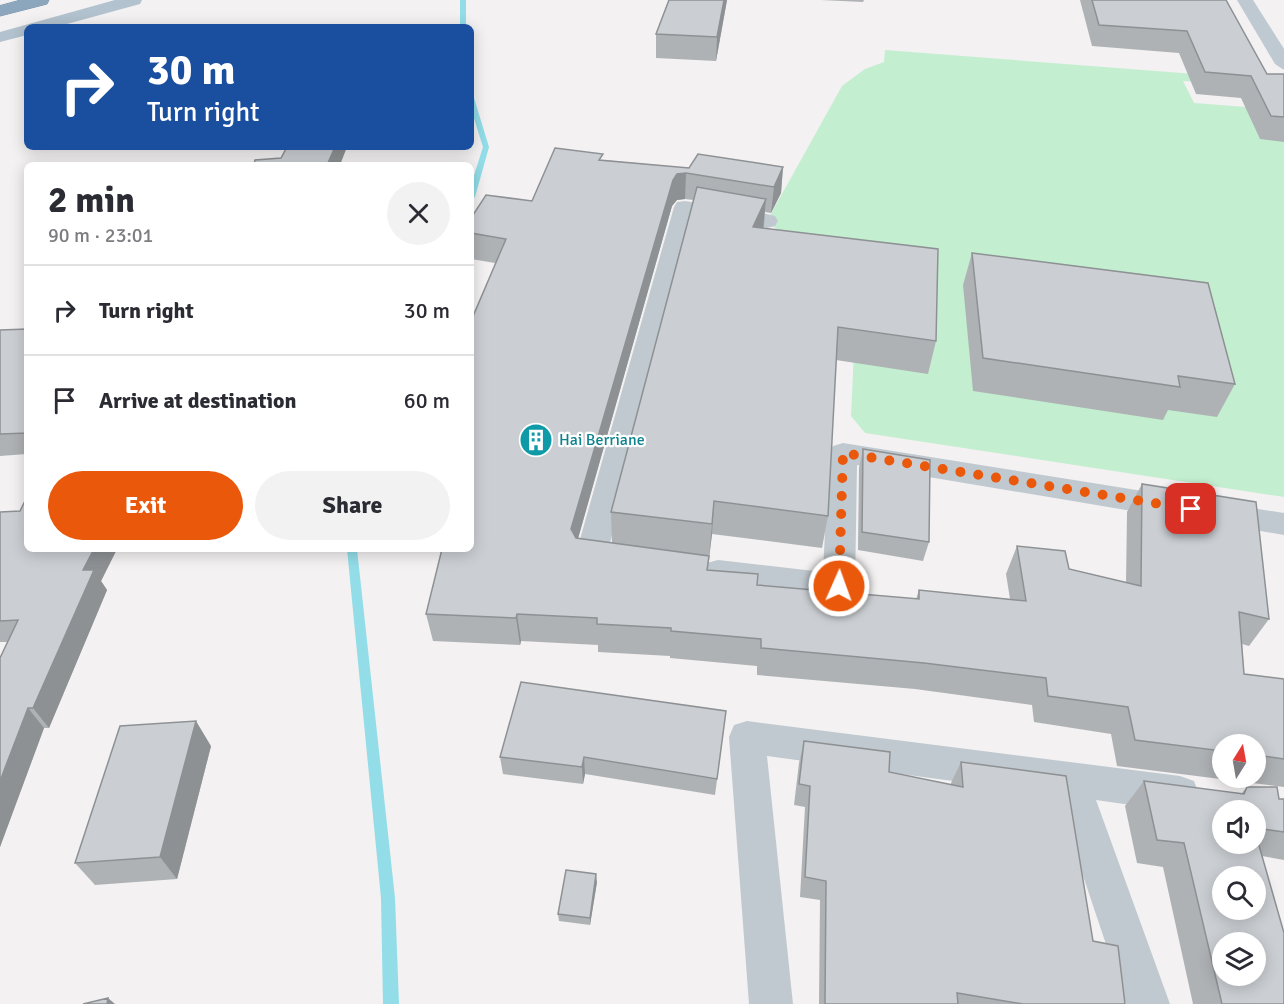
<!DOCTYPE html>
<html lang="en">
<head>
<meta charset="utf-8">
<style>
	body { margin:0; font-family:Signika,sans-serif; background:#f2f2f3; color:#2b2b33; height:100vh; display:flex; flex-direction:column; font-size:22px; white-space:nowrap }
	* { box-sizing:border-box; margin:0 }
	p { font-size:20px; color:#7c7c81 }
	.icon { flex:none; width:33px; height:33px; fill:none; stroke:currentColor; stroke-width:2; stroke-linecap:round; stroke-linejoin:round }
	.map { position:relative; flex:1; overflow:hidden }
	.details { position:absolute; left:24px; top:162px; width:450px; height:390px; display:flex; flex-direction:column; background:#fff; border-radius:9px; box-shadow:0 3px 15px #0003 }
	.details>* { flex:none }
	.banner { position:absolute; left:24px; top:24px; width:450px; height:126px; border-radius:9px; box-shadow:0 3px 15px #0003; background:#1a4fa0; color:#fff; overflow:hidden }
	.needle { width:39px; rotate:11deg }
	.buttons { position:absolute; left:1212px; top:734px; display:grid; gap:12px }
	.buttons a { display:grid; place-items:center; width:54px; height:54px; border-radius:50%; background:#fff; box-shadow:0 3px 15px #0003; font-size:30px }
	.pin { position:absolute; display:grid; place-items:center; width:51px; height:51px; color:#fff; margin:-26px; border-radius:12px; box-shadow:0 3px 9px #0006 }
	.me { position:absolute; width:66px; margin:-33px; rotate:2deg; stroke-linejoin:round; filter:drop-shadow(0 0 4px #0008) }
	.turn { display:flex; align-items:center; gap:21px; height:126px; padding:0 24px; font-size:27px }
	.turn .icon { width:78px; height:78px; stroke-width:2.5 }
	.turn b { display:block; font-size:42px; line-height:51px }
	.round { display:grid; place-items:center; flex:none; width:63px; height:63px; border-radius:32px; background:#f2f2f3 }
	.overview { display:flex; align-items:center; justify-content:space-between; height:102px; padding:0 24px }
	h1 { font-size:36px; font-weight:800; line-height:45px }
	.cta { display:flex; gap:12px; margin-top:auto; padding:12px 24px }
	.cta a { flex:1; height:69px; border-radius:36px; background:#ea580c; color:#fff; font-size:24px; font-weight:800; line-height:69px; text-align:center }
	.cta a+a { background:#f2f2f3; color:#2b2b33 }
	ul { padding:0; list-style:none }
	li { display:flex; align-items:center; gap:18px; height:90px; padding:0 24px; border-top:2px solid #e1e1e2 }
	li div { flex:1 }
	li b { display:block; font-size:22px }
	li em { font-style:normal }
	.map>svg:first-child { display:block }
	.green { fill:#c3eed0 }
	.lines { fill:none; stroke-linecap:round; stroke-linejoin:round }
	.stream { fill:#92dde8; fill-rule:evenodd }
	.motorway-casing { stroke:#7792a9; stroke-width:1 }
	.minor { fill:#c0c9cf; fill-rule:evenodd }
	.secondary { fill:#bec9d1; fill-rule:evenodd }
	.primary { fill:#b2c2ce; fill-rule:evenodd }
	.motorway { fill:#8ca7bd; fill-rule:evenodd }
	.wall { fill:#afb2b5; fill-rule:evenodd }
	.shaded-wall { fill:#8e9194 }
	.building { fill:#cbcfd3; stroke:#8e9194; stroke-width:1.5; fill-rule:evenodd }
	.route { stroke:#ea580c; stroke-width:10; stroke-dasharray:0 18 }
	.labels { text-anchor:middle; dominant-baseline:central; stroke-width:4.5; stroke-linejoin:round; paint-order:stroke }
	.culture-label { font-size:16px; fill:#0d838f; stroke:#fff; text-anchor:start }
</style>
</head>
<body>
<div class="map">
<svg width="1284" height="1004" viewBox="0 0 1284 1004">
	<rect width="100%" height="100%" fill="#f3f1f1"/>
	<path class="green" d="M885,50L1221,76L1222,83L1183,81L1194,103L1284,110V497L865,433L851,416L855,330L787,238L767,221L842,86L865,69L884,62Z"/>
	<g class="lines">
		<g class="stream">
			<rect x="460" y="0" width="6" height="27"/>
			<path d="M471,96L474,98L489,147L475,197L471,199V185L483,147L471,109Z"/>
			<path d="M347,549H357L395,898L399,1004H383L381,898Z"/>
		</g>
		<g class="motorway-casing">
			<path id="motorway" d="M21,0H49L47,4L0,16V6Z"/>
		</g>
		<g class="minor">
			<path d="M685,201L767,214L775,216L778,221L775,226L767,228L694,215L609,547L627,551L632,560L627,569C611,574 596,570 580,565L575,557L674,207L677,202Z"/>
			<path d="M843,443L1174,496L1185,499L1189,507L1185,515L1174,518L857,465L855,586L850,595L839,599L707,581L702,572L707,563L718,560L823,572L829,453L833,446Z"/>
			<path d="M1219,503L1284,513V535L1208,522L1204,514L1208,506Z"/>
			<path d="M747,721L1180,776L1194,781L1199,794L1194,807L1180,812L1096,800L1170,1004H1126L1056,795L767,756L793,1004H749L729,737L734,725Z"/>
		</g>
		<path class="secondary" d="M1237,0H1253L1284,49V70L1275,64Z"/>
		<path class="primary" d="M115,0H142L140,4L56,27H27V35L0,42V32Z"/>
		<use href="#motorway" class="motorway"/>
	</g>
	<g class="wall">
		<path d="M669,0H727L716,61L656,58V34Z"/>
		<path d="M821,0H864L863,2Z"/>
		<path d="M1080,0H1226L1267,74H1284V142L1260,139L1241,98L1196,94L1179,53L1092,46Z"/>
		<path d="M603,160L689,168L783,167L781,193L771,213L765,212L764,228L936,341L928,374L836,360L828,516L822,548L712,534L708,570L757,585L916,599L919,590L1010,599L1006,574L1017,546L1069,569L1126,583L1127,512L1142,484L1269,619L1249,646L1242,644L1244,674L1284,679V787L1117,766L1111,734L1034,722L1032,705L915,689L757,675V666L670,658V656L598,652V645L521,641L520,645L433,641L426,614L471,549L495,263L471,259V218L532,201ZM685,199L693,200L611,512L612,543L578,539L672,206L677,200ZM1222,744H1256V777H1222Z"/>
		<path d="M972,253L1235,384L1217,417L1168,410L1163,420L973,391L963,285Z"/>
		<path d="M27,329V454L0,456V330Z"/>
		<path d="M863,449L929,542L923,561L858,550L859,468Z"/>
		<path d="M20,511L27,549H117L101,581L107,590L49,728H44L0,847L8,642H0V512Z"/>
		<path d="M724,728L715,795L585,774L583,784L503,774L500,757Z"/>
		<path d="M804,741L889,772L951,785V783L961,762L1093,941L1125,1004H819L820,900L800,897L805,807L794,805L799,763Z"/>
		<path d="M211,746L177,879L95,885L75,863Z"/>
		<path d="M1144,781L1241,794L1247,787L1279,799H1284V860L1262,856L1284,1004H1193L1163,867L1137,863L1125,806ZM1256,810V843H1222Z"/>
		<path d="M597,882L590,925L559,921L558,914Z"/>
	</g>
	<g class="shaded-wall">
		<path d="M724,0H727L716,61L717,37Z"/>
		<path d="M335,147H347L340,165H327Z"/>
		<path d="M783,167L781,193L771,213L774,187Z"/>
		<path d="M686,173L685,199L677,200L672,206L573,556L571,529L673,180L677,174Z"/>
		<path d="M766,199L763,230L753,227Z"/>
		<path d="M714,501L712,534L709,556L712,524Z"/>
		<path d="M94,549H117L101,581L107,590L49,728L33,708L83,570Z"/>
		<path d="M517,614L521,641L520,645L516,618Z"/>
		<path d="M28,708L44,728L0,847V781Z"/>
		<path d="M196,721L211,746L177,879L160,857Z"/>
		<path d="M584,757L585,774L583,784L582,767Z"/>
		<path d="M596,874L597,882L590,925V918Z"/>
		<path d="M108,998L115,1004H107Z"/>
	</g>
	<g class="building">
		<path d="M669,0H724L717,37L656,34Z"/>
		<path d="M1092,0H1226L1267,74H1284V117L1271,116L1251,76L1205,72L1187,31L1099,25Z"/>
		<path d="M287,147H335L327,165H254L255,160L281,158Z"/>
		<path d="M555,148L603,154L599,160L689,168L698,154L783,167L774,187L686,173L677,174L673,180L571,529L576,538L709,556L707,570L758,574L757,585L919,599V590L1026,601L1017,546L1065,551L1069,569L1141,586L1142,484L1256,502L1269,619L1239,612L1244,674L1284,679V759L1256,755V744H1222V751L1135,740L1128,707L1048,696L1046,678L924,663L761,648V639L671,631V628L597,624V618L517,614L516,618L426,614L442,549H471V321L506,239L471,233V218L486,195L532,201Z"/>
		<path d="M697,187L766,199L753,227L938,249L936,341L838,327L828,516L714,501L712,524L611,512Z"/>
		<path d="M972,253L1208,283L1235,384L1178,376L1180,387L983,358Z"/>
		<path d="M27,329V433L0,434V330Z"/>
		<path d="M863,449L930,460L929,542L862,532Z"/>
		<path d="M27,497V549H94L83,570H94L33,708H28L0,781V658L18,620L0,621V512L20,511Z"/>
		<path d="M521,682L726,711L717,779L584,757L582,767L500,757Z"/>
		<path d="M196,721L160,857L75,863L120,726Z"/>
		<path d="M804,741L890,752L889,772L963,787L961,762L1066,776L1093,941L1118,946L1125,1004H1023L957,993L958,1004H825L826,881L805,877L810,786L799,784Z"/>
		<path d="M1144,781L1244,794L1247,787H1277L1279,799H1284V832L1256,828V810H1222V843H1256V835L1284,933V1004H1222L1184,843L1157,840ZM1222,876H1256V909H1222ZM1222,942H1256V975H1222Z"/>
		<path d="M566,870L596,874L590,918L558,914Z"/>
		<path d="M108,998L107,1004H83Z"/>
	</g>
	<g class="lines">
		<path class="route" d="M839,586L843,453L1191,509"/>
	</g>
	<defs>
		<g id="building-disc" transform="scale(1.725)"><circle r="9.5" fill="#0f9aa8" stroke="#fff"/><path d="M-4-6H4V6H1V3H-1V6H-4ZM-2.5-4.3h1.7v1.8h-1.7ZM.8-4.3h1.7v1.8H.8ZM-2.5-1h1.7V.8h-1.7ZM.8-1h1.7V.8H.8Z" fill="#fff"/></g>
	</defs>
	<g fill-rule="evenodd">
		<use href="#building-disc" x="536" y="440"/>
	</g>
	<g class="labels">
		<g class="culture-label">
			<text x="559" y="440">Hai Berriane</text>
		</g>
	</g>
</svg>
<div class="buttons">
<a><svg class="needle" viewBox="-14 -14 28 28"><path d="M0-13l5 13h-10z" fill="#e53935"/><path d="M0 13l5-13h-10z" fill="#7c7c81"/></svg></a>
<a><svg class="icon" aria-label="sound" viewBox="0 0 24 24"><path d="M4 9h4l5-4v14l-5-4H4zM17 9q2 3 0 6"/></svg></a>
<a><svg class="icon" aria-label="search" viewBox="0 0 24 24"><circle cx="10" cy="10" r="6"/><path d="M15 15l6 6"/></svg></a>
<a><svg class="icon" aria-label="layers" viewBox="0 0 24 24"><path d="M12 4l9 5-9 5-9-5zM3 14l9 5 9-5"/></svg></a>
</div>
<div class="pin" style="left:1191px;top:509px;background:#d93025"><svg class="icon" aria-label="arrive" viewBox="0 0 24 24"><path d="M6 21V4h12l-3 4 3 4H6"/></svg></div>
<svg class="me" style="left:839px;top:586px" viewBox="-20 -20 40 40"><circle r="17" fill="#ea580c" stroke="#fff" stroke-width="3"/><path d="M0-11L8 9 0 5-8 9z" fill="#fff"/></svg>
<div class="banner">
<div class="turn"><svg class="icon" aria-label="right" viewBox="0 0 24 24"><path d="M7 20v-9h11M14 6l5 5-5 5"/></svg><div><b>30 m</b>Turn right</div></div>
</div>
<section class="details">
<div class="overview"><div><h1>2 min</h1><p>90 m · 23:01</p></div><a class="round"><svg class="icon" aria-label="close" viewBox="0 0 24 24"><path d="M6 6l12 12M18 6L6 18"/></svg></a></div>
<ul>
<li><svg class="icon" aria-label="right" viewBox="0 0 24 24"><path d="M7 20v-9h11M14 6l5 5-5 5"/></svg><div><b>Turn right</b></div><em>30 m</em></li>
<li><svg class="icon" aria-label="arrive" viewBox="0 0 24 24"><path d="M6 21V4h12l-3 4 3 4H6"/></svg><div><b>Arrive at destination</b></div><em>60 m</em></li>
</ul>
<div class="cta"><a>Exit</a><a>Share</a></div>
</section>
</div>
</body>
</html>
